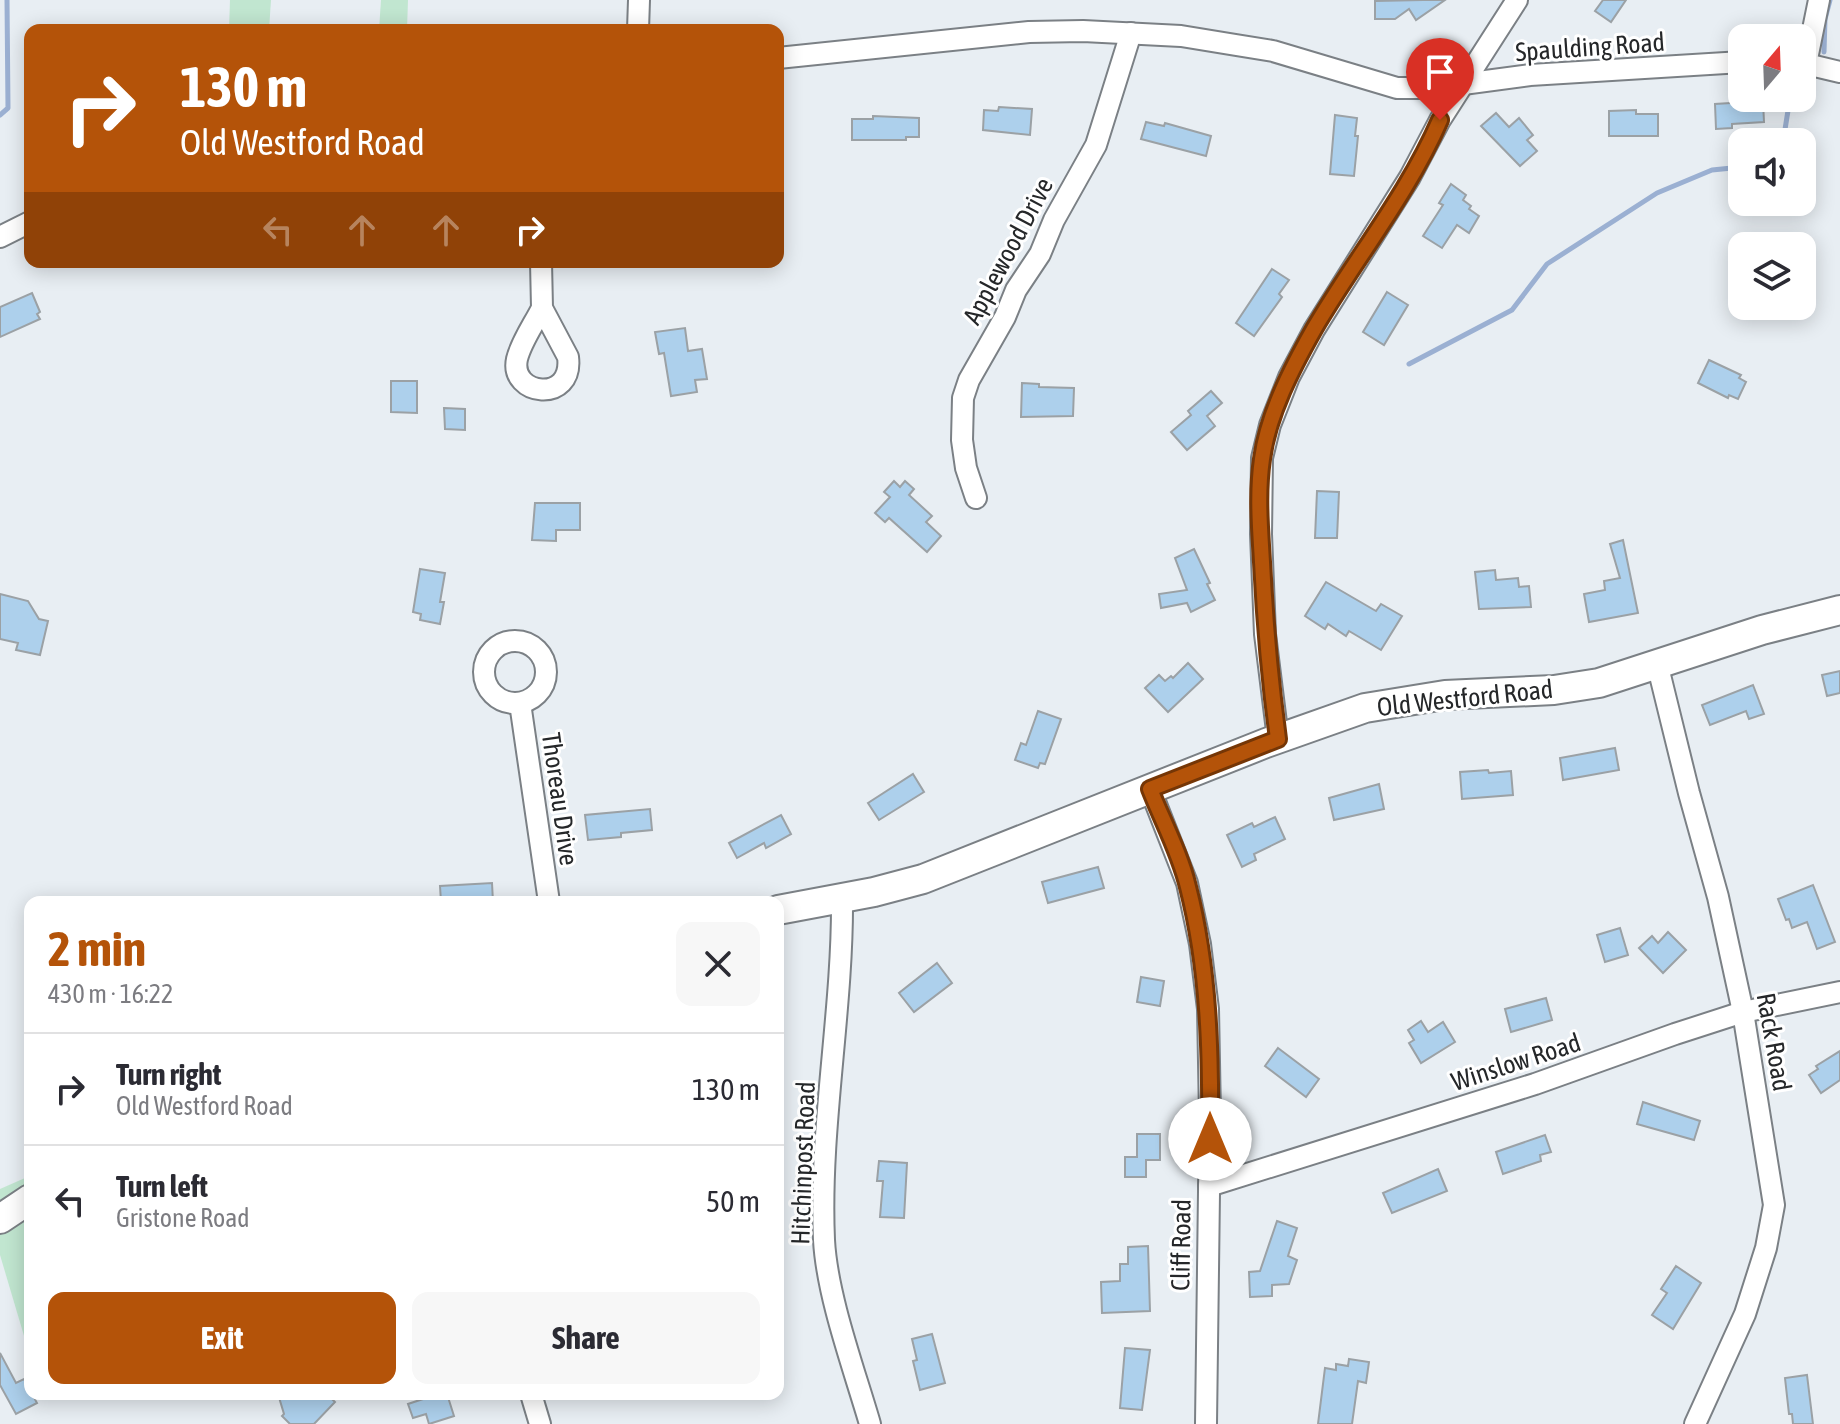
<!DOCTYPE html>
<html lang="en">
<head>
<meta charset="utf-8">
<style>
	body { margin:0; font-family:"Asap Condensed",sans-serif; background:#f7f7f7; color:#2b2b33; height:100vh; display:flex; flex-direction:column; font-size:30px; white-space:nowrap }
	* { box-sizing:border-box; margin:0 }
	p { font-size:26px; color:#7c7c81 }
	.icon { flex:none; width:44px; height:44px; fill:none; stroke:currentColor; stroke-width:2; stroke-linecap:round; stroke-linejoin:round }
	.map { position:relative; flex:1; overflow:hidden }
	.panel { position:absolute; left:24px; top:896px; width:760px; height:504px; display:flex; flex-direction:column; background:#fff; border-radius:16px; box-shadow:0 4px 20px #0003 }
	.panel>* { flex:none }
	.guide { position:absolute; left:24px; top:24px; width:760px; height:244px; border-radius:16px; box-shadow:0 4px 20px #0003; background:#b45309; color:#fff; overflow:hidden }
	.needle { width:52px; rotate:19deg }
	.buttons { position:absolute; left:1728px; top:24px; display:grid; gap:16px }
	.buttons a { display:grid; place-items:center; width:88px; height:88px; border-radius:16px; background:#fff; box-shadow:0 4px 20px #0003; font-size:40px }
	.pin { position:absolute; display:grid; place-items:center; width:68px; height:68px; color:#fff; margin:-82px -34px; border-radius:50% 50% 50% 0; rotate:-45deg; box-shadow:0 0 8px #0007 }
	.pin .icon { rotate:45deg }
	.me { position:absolute; width:88px; margin:-44px; rotate:0deg; stroke-linejoin:round; filter:drop-shadow(0 0 6px #0008) }
	.turn { display:flex; align-items:center; gap:28px; height:168px; padding:0 24px; font-size:36px }
	.turn .icon { width:104px; height:104px; stroke-width:2.5 }
	.turn b { display:block; font-size:56px; line-height:68px }
	.lanes { display:flex; align-items:center; height:76px; padding:0 24px; background:#0003; justify-content:center; gap:40px; direction:ltr }
	.lanes .off { opacity:.35 }
	.round { display:grid; place-items:center; flex:none; width:84px; height:84px; border-radius:16px; background:#f7f7f7 }
	.overview { display:flex; align-items:center; justify-content:space-between; height:136px; padding:0 24px }
	h1 { font-size:48px; font-weight:700; line-height:60px; color:#b45309 }
	.button { display:flex; gap:16px; margin-top:auto; padding:16px 24px }
	.button a { flex:1; height:92px; border-radius:16px; background:#b45309; color:#fff; font-size:32px; font-weight:700; line-height:92px; text-align:center }
	.button a+a { background:#f7f7f7; color:#2b2b33 }
	ul { padding:0; list-style:none }
	li { display:flex; align-items:center; gap:24px; height:112px; padding:0 24px; border-top:2px solid #e1e1e2 }
	li div { flex:1 }
	li b { display:block; font-size:30px }
	li em { font-style:normal }
	.map>svg:first-child { display:block }
	.green { fill:#c1e6d0 }
	.lines { fill:none; stroke-linecap:round; stroke-linejoin:round }
	.stream { stroke:#9bb0d2; stroke-width:5 }
	.building { fill:#add0ec; stroke:#9ba1a5; stroke-width:2 }
	.street-casing { stroke:#7b8085; stroke-width:24 }
	.secondary-casing { stroke:#7b8085; stroke-width:32 }
	.street { stroke:#fff; stroke-width:20 }
	.secondary { stroke:#fff; stroke-width:28 }
	.route-casing { stroke:#753606; stroke-width:20 }
	.route { stroke:#b45309; stroke-width:14 }
	.labels { text-anchor:middle; dominant-baseline:central; stroke-width:6; stroke-linejoin:round; paint-order:stroke }
	.street-label { font-size:26px; fill:#252729; stroke:#fff }
</style>
</head>
<body>
<div class="map">
<svg width="1840" height="1424" viewBox="0 0 1840 1424">
	<rect width="100%" height="100%" fill="#e8eef3"/>
	<g class="green">
		<path d="M230,0H271L269,30H229Z"/>
		<path d="M381,0H408L407,30H379Z"/>
		<path d="M25,1178L30,1193V1356L0,1255V1189Z"/>
	</g>
	<g class="lines">
		<g class="stream">
			<path d="M1824,52L1825,19L1830,0"/>
			<path d="M1802,84L1810,76"/>
			<path d="M0,115L8,108L7,0"/>
			<path d="M1783,142L1790,98"/>
			<path d="M1409,364L1512,310L1547,264L1657,193L1712,170L1742,167"/>
		</g>
	</g>
	<g class="building">
		<path d="M1423,0H1445L1416,20L1409,9L1395,19H1375V1Z"/>
		<path d="M1603,0H1626L1611,22L1595,11Z"/>
		<path d="M1763,101L1764,122L1732,124V128L1716,129L1715,104Z"/>
		<path d="M999,107L1032,109L1030,135L983,130L984,110L998,111Z"/>
		<path d="M1636,110V114H1658V136H1609V111Z"/>
		<path d="M1496,113L1509,127L1519,118L1533,135L1527,140L1537,151L1520,166L1481,126Z"/>
		<path d="M1335,115L1357,118L1355,136H1358L1354,176L1330,174Z"/>
		<path d="M873,116L919,118V137H906V140H852V119H873Z"/>
		<path d="M1146,122L1164,126L1165,123L1211,136L1206,156L1141,139Z"/>
		<path d="M1451,184L1466,195L1463,200L1471,206L1469,209L1479,216L1469,233L1457,225L1442,248L1423,236L1443,205L1439,203Z"/>
		<path d="M1272,269L1289,280L1279,294L1282,297L1254,336L1236,323Z"/>
		<path d="M1387,292L1408,305L1384,345L1363,332Z"/>
		<path d="M32,293L40,312L37,314L40,319L0,337V307Z"/>
		<path d="M685,328L688,351L702,349L707,379L695,380L697,392L671,396L664,353L659,354L655,332Z"/>
		<path d="M1709,360L1741,375L1739,378L1746,382L1738,399L1729,395L1728,398L1698,383Z"/>
		<path d="M391,381H417V413L391,412Z"/>
		<path d="M1022,383L1039,384V387L1074,388L1073,416L1021,417Z"/>
		<path d="M1211,391L1222,403L1207,416L1215,426L1187,450L1171,432L1191,415L1188,411Z"/>
		<path d="M444,408L465,409V430L445,429Z"/>
		<path d="M894,481L900,487L905,481L914,489L909,495L932,516L926,522L941,536L927,552L889,518L885,522L875,513L890,497L884,492Z"/>
		<path d="M1317,491L1339,492L1337,538H1315Z"/>
		<path d="M535,503H580V530H556V541L532,540Z"/>
		<path d="M1623,540L1638,613L1589,622L1584,594L1605,590L1604,581L1620,578L1610,544Z"/>
		<path d="M1194,549L1210,583L1207,584L1215,600L1191,612L1187,603L1161,608L1159,594L1187,590L1175,558Z"/>
		<path d="M420,569L445,573L440,602H444L440,624L420,620L421,614L413,612Z"/>
		<path d="M1495,570L1496,580L1518,578L1519,587L1529,586L1531,607L1479,609L1475,572Z"/>
		<path d="M1326,582L1376,611L1381,604L1402,616L1381,650L1349,631L1346,636L1328,624L1325,629L1305,616Z"/>
		<path d="M0,594L28,601L39,619L48,621L40,655L16,650L18,643L0,639Z"/>
		<path d="M1188,663L1203,679L1168,712L1145,688L1159,675L1165,681L1171,676L1173,678Z"/>
		<path d="M1840,671V693L1827,696L1822,675Z"/>
		<path d="M1753,685L1764,714L1749,719L1746,711L1710,725L1702,705Z"/>
		<path d="M1038,711L1061,719L1045,764L1040,763L1038,768L1015,760L1021,743L1026,745Z"/>
		<path d="M1615,748L1619,770L1563,780L1560,758Z"/>
		<path d="M1488,770L1489,773L1511,771L1513,795L1462,799L1460,772Z"/>
		<path d="M913,774L924,792L879,820L868,803Z"/>
		<path d="M1379,784L1384,809L1334,820L1329,798Z"/>
		<path d="M650,809L652,830L621,833V837L588,840L585,815Z"/>
		<path d="M781,815L791,834L766,848L764,843L737,858L729,843Z"/>
		<path d="M1275,817L1285,839L1254,854L1256,860L1242,867L1227,835L1252,823L1254,827Z"/>
		<path d="M1098,867L1104,888L1048,903L1042,882Z"/>
		<path d="M492,883L493,902H441L440,886Z"/>
		<path d="M1813,885L1835,942L1817,949L1807,922L1792,928L1789,919L1786,920L1778,899Z"/>
		<path d="M1620,928L1628,955L1605,962L1597,935Z"/>
		<path d="M1668,932L1686,950L1663,973L1639,948L1652,936L1658,943Z"/>
		<path d="M937,963L952,983L914,1012L899,993Z"/>
		<path d="M1141,977L1164,981L1160,1006L1137,1002Z"/>
		<path d="M1546,998L1552,1020L1511,1032L1505,1009Z"/>
		<path d="M1421,1021L1428,1032L1443,1022L1455,1042L1421,1063L1409,1043L1414,1040L1408,1030Z"/>
		<path d="M1278,1048L1319,1079L1306,1097L1265,1066Z"/>
		<path d="M1840,1051V1080L1821,1093L1809,1075L1818,1069L1816,1066Z"/>
		<path d="M1643,1102L1700,1121L1694,1140L1637,1124Z"/>
		<path d="M1137,1134H1160V1160H1146V1177H1125V1157H1137Z"/>
		<path d="M1545,1135L1551,1152L1540,1155L1541,1161L1503,1174L1496,1152Z"/>
		<path d="M879,1161L907,1163L904,1218L880,1217L883,1181H877Z"/>
		<path d="M1438,1169L1447,1191L1392,1213L1383,1193Z"/>
		<path d="M1277,1221L1297,1228L1288,1256L1297,1260L1289,1284L1272,1285V1296L1250,1297L1249,1272L1260,1271Z"/>
		<path d="M1148,1246L1150,1311L1102,1313L1101,1282L1120,1281V1264H1128V1247Z"/>
		<path d="M1676,1266L1701,1283L1673,1329L1652,1315L1667,1293L1661,1289Z"/>
		<path d="M932,1334L945,1383L920,1390L913,1361L917,1360L912,1339Z"/>
		<path d="M1125,1348L1150,1350L1142,1410L1120,1408Z"/>
		<path d="M0,1353L16,1383L24,1379L37,1403L16,1414L0,1385Z"/>
		<path d="M1349,1359L1369,1362L1366,1383L1358,1381L1352,1424H1318L1325,1368L1336,1370V1364L1348,1366Z"/>
		<path d="M1807,1375L1813,1424H1793L1792,1414H1789L1785,1378Z"/>
		<path d="M278,1394H327L335,1402L314,1424H290L282,1416L284,1414Z"/>
		<path d="M422,1394H447L454,1416L429,1424L426,1414L413,1418L408,1404L423,1399Z"/>
	</g>
	<g class="lines">
		<g class="street-casing">
			<g id="street">
				<path d="M638,30L639,0"/>
				<path d="M778,58L1029,32L1083,31L1181,36L1236,45L1273,51L1397,88H1433L1530,75L1742,62"/>
				<path d="M1802,63L1840,72"/>
				<path d="M1806,64L1819,0"/>
				<path d="M0,237L30,222"/>
				<path d="M541,262L542,308L568,357C574,404 509,396 517,359C521,342 534,324 542,308"/>
				<path d="M976,498L966,468L962,440L963,398L969,380L1005,317L1016,290L1040,254L1054,220L1096,145L1131,33"/>
				<circle cx="515" cy="672" r="31"/>
				<path d="M1657,663L1689,793L1718,897L1743,1012L1774,1205L1766,1248L1745,1314L1695,1424"/>
				<path d="M520,703L549,902"/>
				<path d="M1278,739L1265,634L1261,534L1262,458L1270,425L1289,377L1314,330L1410,177L1440,120L1517,0"/>
				<path d="M1150,789L1187,883L1200,944L1208,1009L1210,1115L1206,1424"/>
				<path d="M842,898C843,1011 819,1127 824,1240C827,1296 854,1369 870,1424"/>
				<path d="M1209,1186L1535,1084L1675,1034L1743,1012L1840,992"/>
				<path d="M531,1394L540,1424"/>
			</g>
		</g>
		<g class="secondary-casing">
			<g id="secondary">
				<path d="M778,910L874,892L923,879L1266,743L1365,708L1445,695L1554,690L1599,683L1762,630L1840,610"/>
				<path d="M0,1219L30,1199"/>
			</g>
		</g>
		<use href="#street" class="street"/>
		<use href="#secondary" class="secondary"/>
	</g>
	<g class="lines">
		<g class="route-casing">
			<path id="route" d="M1210,1139C1211,1054 1209,969 1188,887C1180,853 1162,820 1150,789L1278,739C1270,680 1265,622 1262,562C1260,528 1257,493 1262,459C1268,414 1292,368 1314,329C1355,259 1408,194 1440,120"/>
		</g>
		<use href="#route" class="route"/>
	</g>
	<g class="labels">
		<g class="street-label">
			<text transform="translate(1590 47) rotate(-4)">Spaulding Road</text>
			<text transform="translate(1008 251) rotate(-62)">Applewood Drive</text>
			<text transform="translate(1465 698) rotate(-6)">Old Westford Road</text>
			<text transform="translate(560 799) rotate(82)">Thoreau Drive</text>
			<text transform="translate(1774 1042) rotate(80)">Rack Road</text>
			<text transform="translate(1516 1062) rotate(-18)">Winslow Road</text>
			<text transform="translate(803 1163) rotate(-88)">Hitchinpost Road</text>
			<text transform="translate(1181 1245) rotate(-89)">Cliff Road</text>
		</g>
	</g>
</svg>
<div class="buttons">
<a><svg class="needle" viewBox="-14 -14 28 28"><path d="M0-13l5 13h-10z" fill="#e53935"/><path d="M0 13l5-13h-10z" fill="#7c7c81"/></svg></a>
<a><svg class="icon" aria-label="sound" viewBox="0 0 24 24"><path d="M4 9h4l5-4v14l-5-4H4zM17 9q2 3 0 6"/></svg></a>
<a><svg class="icon" aria-label="layers" viewBox="0 0 24 24"><path d="M12 4l9 5-9 5-9-5zM3 14l9 5 9-5"/></svg></a>
</div>
<div class="pin" style="left:1440px;top:120px;background:#d93025"><svg class="icon" aria-label="arrive" viewBox="0 0 24 24"><path d="M6 21V4h12l-3 4 3 4H6"/></svg></div>
<svg class="me" style="left:1210px;top:1139px" viewBox="-20 -20 40 40"><circle r="19" fill="#fff"/><path d="M0-13L10 11 0 6-10 11z" fill="#b45309"/></svg>
<div class="guide">
<div class="turn"><svg class="icon" aria-label="right" viewBox="0 0 24 24"><path d="M7 20v-9h11M14 6l5 5-5 5"/></svg><div><b>130 m</b>Old Westford Road</div></div>
<div class="lanes"><svg class="icon off" aria-label="left" viewBox="0 0 24 24"><path d="M17 20v-9H6M10 6l-5 5 5 5"/></svg><svg class="icon off" aria-label="ahead" viewBox="0 0 24 24"><path d="M12 20V5M6 11l6-6 6 6"/></svg><svg class="icon off" aria-label="ahead" viewBox="0 0 24 24"><path d="M12 20V5M6 11l6-6 6 6"/></svg><svg class="icon" aria-label="right" viewBox="0 0 24 24"><path d="M7 20v-9h11M14 6l5 5-5 5"/></svg></div>
</div>
<section class="panel">
<div class="overview"><div><h1>2 min</h1><p>430 m · 16:22</p></div><a class="round"><svg class="icon" aria-label="close" viewBox="0 0 24 24"><path d="M6 6l12 12M18 6L6 18"/></svg></a></div>
<ul>
<li><svg class="icon" aria-label="right" viewBox="0 0 24 24"><path d="M7 20v-9h11M14 6l5 5-5 5"/></svg><div><b>Turn right</b><p>Old Westford Road</p></div><em>130 m</em></li>
<li><svg class="icon" aria-label="left" viewBox="0 0 24 24"><path d="M17 20v-9H6M10 6l-5 5 5 5"/></svg><div><b>Turn left</b><p>Gristone Road</p></div><em>50 m</em></li>
</ul>
<div class="button"><a>Exit</a><a>Share</a></div>
</section>
</div>
</body>
</html>
